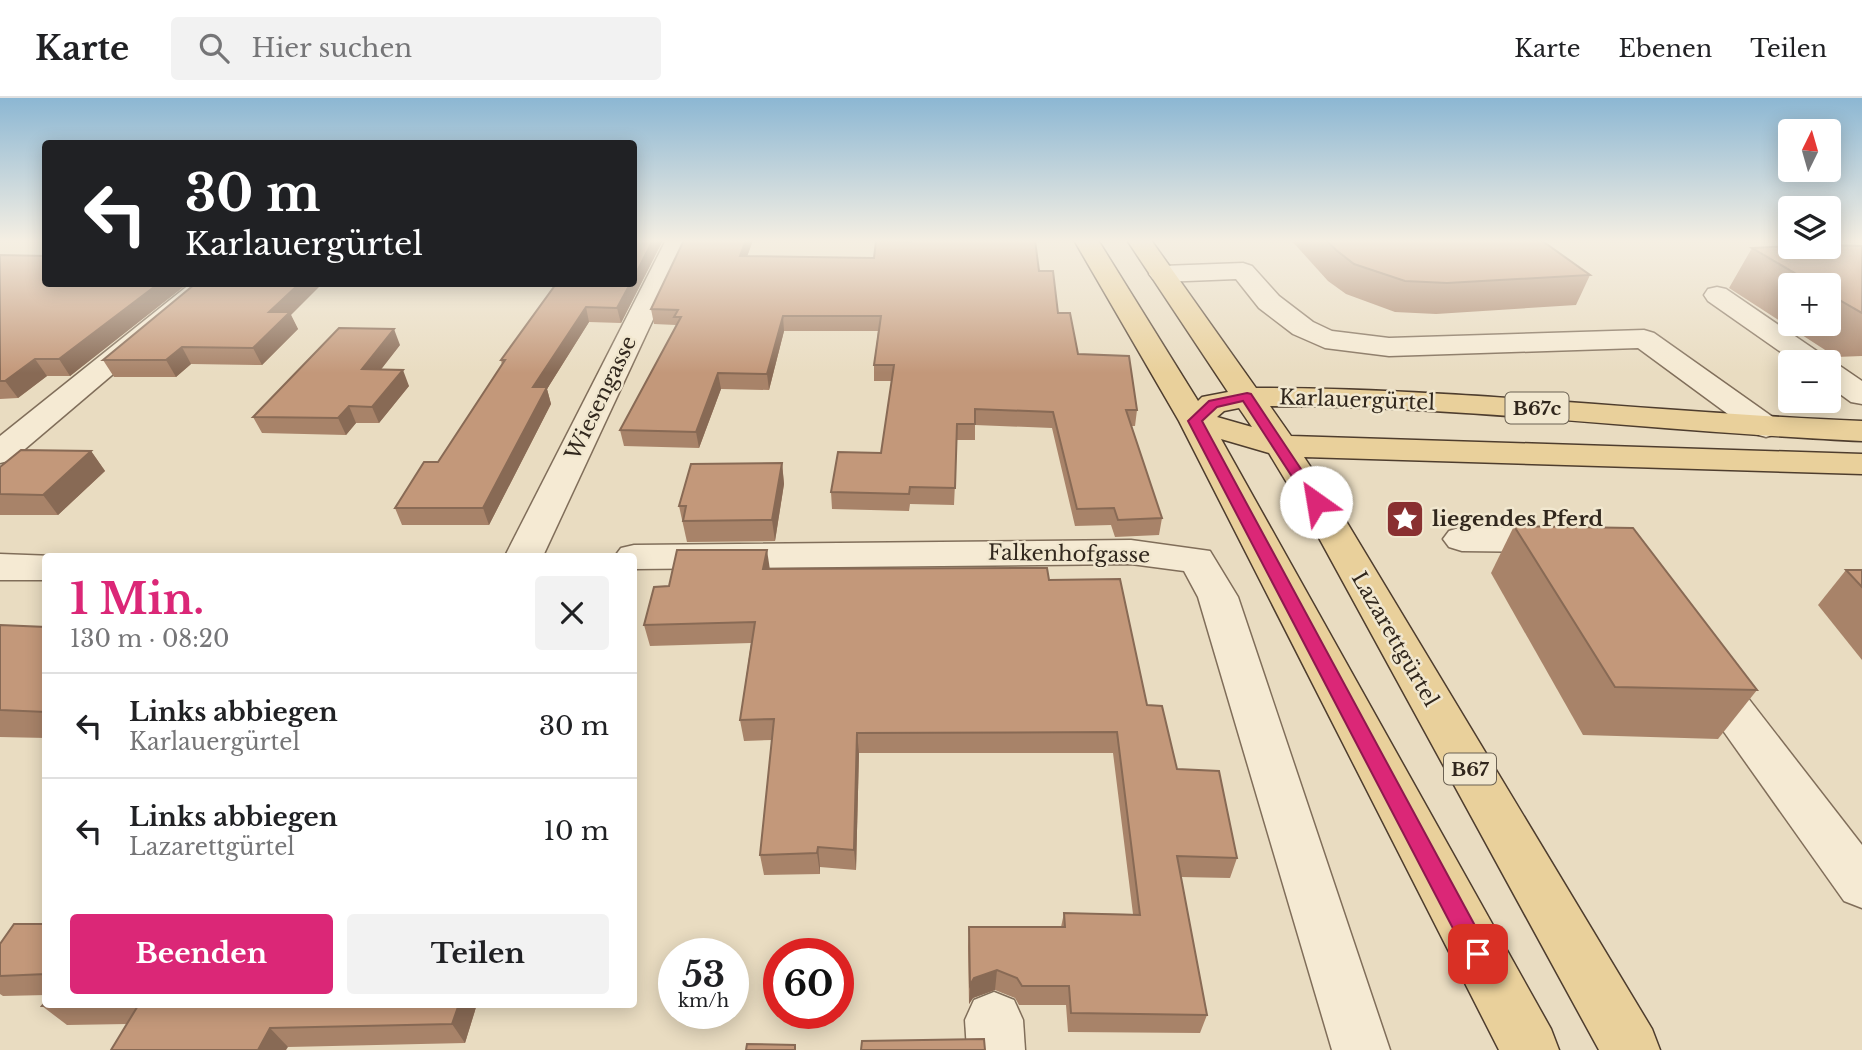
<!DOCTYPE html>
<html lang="de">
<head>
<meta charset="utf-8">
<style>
	body { margin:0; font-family:"Libre Baskerville",serif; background:#f2f2f2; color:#202124; height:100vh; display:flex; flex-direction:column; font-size:26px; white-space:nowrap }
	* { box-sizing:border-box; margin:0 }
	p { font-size:23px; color:#757577 }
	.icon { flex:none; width:38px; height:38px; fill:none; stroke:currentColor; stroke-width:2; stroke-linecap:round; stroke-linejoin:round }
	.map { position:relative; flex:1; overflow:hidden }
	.details { position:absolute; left:42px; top:455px; width:595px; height:455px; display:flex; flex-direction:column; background:#fff; border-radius:7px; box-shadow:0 4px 18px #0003 }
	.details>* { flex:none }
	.banner { position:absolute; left:42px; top:42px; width:595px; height:147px; border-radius:7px; box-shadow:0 4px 18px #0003; background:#202124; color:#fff; overflow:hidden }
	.needle { width:46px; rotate:5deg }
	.tools { position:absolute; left:1778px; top:21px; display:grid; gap:14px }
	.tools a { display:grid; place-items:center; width:63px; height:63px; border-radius:7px; background:#fff; box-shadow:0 4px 18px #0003; font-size:35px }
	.speed { position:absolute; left:658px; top:840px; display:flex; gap:14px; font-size:35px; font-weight:700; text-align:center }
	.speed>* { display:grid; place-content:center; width:91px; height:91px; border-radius:50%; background:#fff; box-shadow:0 4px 18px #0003; line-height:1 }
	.speed small { font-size:18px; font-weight:400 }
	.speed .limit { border:10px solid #d22; background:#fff; color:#111 }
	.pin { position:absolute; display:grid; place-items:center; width:60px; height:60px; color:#fff; margin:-30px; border-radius:14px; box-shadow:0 4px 10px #0006 }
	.me { position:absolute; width:77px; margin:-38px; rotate:328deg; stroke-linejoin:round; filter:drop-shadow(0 0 5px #0008) }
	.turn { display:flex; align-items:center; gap:24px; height:147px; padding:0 28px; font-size:32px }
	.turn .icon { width:91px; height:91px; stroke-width:2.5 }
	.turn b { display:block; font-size:49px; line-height:60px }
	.round { display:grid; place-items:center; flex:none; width:74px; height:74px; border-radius:7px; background:#f2f2f2 }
	.headline { display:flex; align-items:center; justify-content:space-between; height:119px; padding:0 28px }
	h1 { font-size:42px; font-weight:700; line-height:52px; color:#db2777 }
	.primary-button { display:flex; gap:14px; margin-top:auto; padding:14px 28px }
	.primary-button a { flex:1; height:80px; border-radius:7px; background:#db2777; color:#fff; font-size:28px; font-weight:700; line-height:80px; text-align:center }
	.primary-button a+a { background:#f2f2f2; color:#202124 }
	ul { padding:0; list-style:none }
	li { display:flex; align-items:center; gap:21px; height:105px; padding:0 28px; border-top:2px solid #e0e0e0 }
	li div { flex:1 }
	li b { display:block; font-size:26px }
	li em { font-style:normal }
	header { display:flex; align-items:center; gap:42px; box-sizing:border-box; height:98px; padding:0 35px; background:#fff; border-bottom:2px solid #e0e0e0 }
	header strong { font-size:33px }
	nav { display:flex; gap:38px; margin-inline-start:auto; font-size:24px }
	.search { width:490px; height:63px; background:#f2f2f2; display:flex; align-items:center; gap:18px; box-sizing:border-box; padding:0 24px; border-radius:7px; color:#757577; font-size:26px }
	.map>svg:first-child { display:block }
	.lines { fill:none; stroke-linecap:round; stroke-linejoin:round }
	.minor-casing { stroke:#806e5a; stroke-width:3 }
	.major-casing { stroke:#4e3d2e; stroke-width:3 }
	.minor { fill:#f5ead3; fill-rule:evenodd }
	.major { fill:#e9d09b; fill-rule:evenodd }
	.wall { fill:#a88369; fill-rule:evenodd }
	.shaded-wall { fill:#886a55 }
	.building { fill:#c3987a; stroke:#886a55; stroke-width:2 }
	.route { fill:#db2777; stroke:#8e194d; stroke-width:2 }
	.labels { text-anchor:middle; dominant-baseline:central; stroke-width:5; stroke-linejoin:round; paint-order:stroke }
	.shield { fill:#f1e7cf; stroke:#6b6152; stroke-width:2 }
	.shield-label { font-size:19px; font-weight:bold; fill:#31271d }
	.street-label { font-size:21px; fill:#31271d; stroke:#f1e7cf }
	.poi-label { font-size:21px; font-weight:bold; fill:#31271d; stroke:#f1e7cf; text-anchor:start }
</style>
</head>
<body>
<header>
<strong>Karte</strong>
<div class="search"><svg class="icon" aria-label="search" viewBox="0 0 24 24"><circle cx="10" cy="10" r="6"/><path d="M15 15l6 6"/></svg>Hier suchen</div>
<nav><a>Karte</a><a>Ebenen</a><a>Teilen</a></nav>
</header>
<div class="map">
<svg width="1862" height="952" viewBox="0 0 1862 952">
	<rect width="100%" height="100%" fill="#e9dcc1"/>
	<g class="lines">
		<g class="minor-casing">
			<g id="minor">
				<path d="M666,142H690L543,458H505Z"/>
				<path d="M1243,165L1252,168L1279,198L1313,224L1332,233L1389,240L1644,232L1654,235L1777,322L1782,329L1777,336L1766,339L1755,336L1638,250L1389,258L1325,250L1293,236L1259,210L1236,181L1162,184L1153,181L1149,176L1153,171L1162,168Z"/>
				<path d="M190,186H219L12,362L0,365V338Z"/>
				<path d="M1717,189L1726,191L1824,258L1829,264H1795L1708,203L1704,197L1708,191Z"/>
				<path d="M1829,265L1840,268L1862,283V306L1851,304L1829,288Z"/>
				<path d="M1462,429L1558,430L1571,434L1577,442L1571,450L1558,454L1462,453L1449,449L1443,441L1449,433Z"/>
				<path d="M1131,442L1210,453L1238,499L1390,952H1332L1198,499L1184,473L1131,466L634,471V458H615L621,450L634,447Z"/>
				<path d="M0,456L54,458H46V482H0Z"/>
				<path d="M1705,559L1720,564L1862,747V810L1844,803L1690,586L1684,575L1690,564Z"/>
				<path d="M994,894L1014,902L1023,922L1025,952H967L965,922L974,902Z"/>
			</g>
		</g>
		<g class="major-casing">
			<path id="major" d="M1074,142H1098L1198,303L1202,299L1228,294L1127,142H1151L1256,290C1459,290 1660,315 1862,323V343C1664,334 1467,308 1270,308L1291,338L1862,356V376L1304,359L1343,418L1652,931L1660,952H1599L1307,418L1269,355L1221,341L1551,931L1559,952H1499L1179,323ZM1239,310L1252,329L1217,319L1224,313Z"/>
		</g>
		<use href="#minor" class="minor"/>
		<use href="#major" class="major"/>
	</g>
	<g class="wall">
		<path d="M634,142H663L621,225L589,224L547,291L551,306L489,427H402L395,410L438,364L502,267L501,262Z"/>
		<path d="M753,142L747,158L1039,173L1078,256L1137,312L1135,328H1131L1162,420L1159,437L1115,439L1111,427L1075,428L1052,330L975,327V342H957L954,407L910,406L909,413L832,411L831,394L881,355L892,283H874V267L878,233H784L769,292L721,291L699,350L624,348L620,332L676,229V227L654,226L651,211Z"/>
		<path d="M1291,142H1541L1590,177L1576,207L1436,216L1395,214L1346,196L1328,183Z"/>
		<path d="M1862,148V258L1836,259L1729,190L1752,150ZM1790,187H1829V226H1790Z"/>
		<path d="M0,157L46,186H187L70,278H47L18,300L0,301Z"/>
		<path d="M291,217L298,231L262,267L191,266L176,279H114L103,262Z"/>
		<path d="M400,247L381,271L409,288L379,325H356L346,337L262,335L253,319Z"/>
		<path d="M91,353L105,373L58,417H0V369Z"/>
		<path d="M782,365L784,386L775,443L687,444L679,408Z"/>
		<path d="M1514,428L1757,592L1718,641L1583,637L1491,475Z"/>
		<path d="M769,471L1049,482L1147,607L1177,671L1237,760L1230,780L1181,779L1207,917L1200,935L1068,934L1066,907H1019L1015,900L995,892L973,900L969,906L968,849L969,829H1061L1064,815L1133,816L1113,655H859L856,772L820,769V776L764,777L760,757L772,642L744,643L740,622L751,545L650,548L644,527L669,488Z"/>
		<path d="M1846,472H1862V562L1818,507Z"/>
		<path d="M0,527L46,529V640L0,639Z"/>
		<path d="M46,826V897L3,898L0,896V846Z"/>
		<path d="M46,906H477L465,945L288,949L127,926L67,927L42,908Z"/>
	</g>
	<g class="shaded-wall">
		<path d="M653,142H663L621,225L617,210L630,186H634V179Z"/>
		<path d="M746,142H753L742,173L740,158Z"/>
		<path d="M158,186H187L70,278L59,261Z"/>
		<path d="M299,186H322L291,217L298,231L262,267L253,250L269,214Z"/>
		<path d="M586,209L589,224L547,291L551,306L489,427L483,410L533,289Z"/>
		<path d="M783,218L784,233L769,292L767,276Z"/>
		<path d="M394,231L400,247L369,287L362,271Z"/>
		<path d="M182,249L191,266L176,279L166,262Z"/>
		<path d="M35,261L47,278L18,300L5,283Z"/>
		<path d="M403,272L409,288L379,325L372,309Z"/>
		<path d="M718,275L721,291L699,350L696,334Z"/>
		<path d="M349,308L356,325L346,337L338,320Z"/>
		<path d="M91,353L105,373L58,417L43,397Z"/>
		<path d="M782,365L784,386L775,443L772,422Z"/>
		<path d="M767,452L770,472L763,471Z"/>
		<path d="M857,635L859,655L856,772L854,752Z"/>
		<path d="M818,749L820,769V776L817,755Z"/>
		<path d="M997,872L995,892L973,900L969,906L970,887L974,880Z"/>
		<path d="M459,906H477L465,945L452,926Z"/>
		<path d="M270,930L288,949L286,952H258Z"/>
	</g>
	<g class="building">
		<path d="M634,142H653L634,179Z"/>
		<path d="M684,142H746L740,158L874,160L876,143L911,144L912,142H1035L1039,173H1053L1058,215H1070L1078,256L1129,258L1137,312H1126L1162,420L1118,422L1114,410L1077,411L1053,314L975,311V326H957L955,390L910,389L909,396L831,394L838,354L881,355L894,267H874L881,218H783L767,276L718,275L696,334L620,332L681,219H674L678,212L651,211Z"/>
		<path d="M1326,142H1541L1590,177L1447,185L1405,183L1354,166L1336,152Z"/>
		<path d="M1829,147L1862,148V215L1829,196V187H1815L1752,150L1790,148L1829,149Z"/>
		<path d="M0,157L46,158V186H158L59,261H35L5,283H0Z"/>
		<path d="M195,186H299L269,214H290L253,250L182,249L166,262H103Z"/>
		<path d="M556,186H630L617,210L586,209L533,289H547L483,410H395L424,364H438L505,262H501Z"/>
		<path d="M339,230L394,231L362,271L403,272L372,309L349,308L338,320L253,319Z"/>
		<path d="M21,352L91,353L43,397L0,396V369Z"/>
		<path d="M782,365L772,422L683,423L686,408H679L691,366Z"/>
		<path d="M1514,428L1633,430L1757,592L1615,589Z"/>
		<path d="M677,452H767L763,471L1047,470L1049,482L1120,481L1147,607L1162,608L1177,671L1219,673L1237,760L1177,758L1207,917L1071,915L1069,888H1022L1017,880L997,872L974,880L970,887L969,829H1065L1064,815L1140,817L1117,634L857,635L854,752L818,749L817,755L760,757L774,621L740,622L755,524L644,527L654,489L669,488Z"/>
		<path d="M1846,472H1862V489Z"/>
		<path d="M0,527L46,529V614L0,612Z"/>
		<path d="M14,826H46V876L0,878V846Z"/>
		<path d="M46,903V906H103L42,908Z"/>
		<path d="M139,906H459L452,926L270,930L258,952H111Z"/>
		<path d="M984,941L985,952H861L862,943Z"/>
		<path d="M747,946L795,947V952H746Z"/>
	</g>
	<linearGradient id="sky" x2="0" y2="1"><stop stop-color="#8cb7d3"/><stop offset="0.52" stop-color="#f5efe3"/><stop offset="1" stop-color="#f5efe3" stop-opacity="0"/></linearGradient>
	<rect width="1862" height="275" fill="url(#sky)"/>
	<path class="route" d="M1247,295L1251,296L1323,404L1321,408H1311L1243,303L1217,309L1202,323L1486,848L1489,856L1486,863L1478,866L1470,863L1188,323L1209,303Z"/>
	<defs>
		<g id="sight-square" transform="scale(2.0125)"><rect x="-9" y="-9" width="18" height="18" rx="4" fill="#893031" stroke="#f1e7cf"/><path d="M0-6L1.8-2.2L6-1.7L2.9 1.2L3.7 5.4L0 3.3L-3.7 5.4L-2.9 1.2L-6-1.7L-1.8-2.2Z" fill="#fff"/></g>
	</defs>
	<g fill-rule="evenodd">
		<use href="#sight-square" x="1405" y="421"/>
	</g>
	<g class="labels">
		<g class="shield">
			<rect x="1505.5" y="294.5" width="63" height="31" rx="5"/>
			<rect x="1444" y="655.5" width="52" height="31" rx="5"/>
		</g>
		<g class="shield-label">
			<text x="1537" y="310">B67c</text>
			<text x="1470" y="671">B67</text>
		</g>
		<g class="street-label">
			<text transform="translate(601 300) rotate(-64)">Wiesengasse</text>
			<text transform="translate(1357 302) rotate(2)">Karlauergürtel</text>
			<text transform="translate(1069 456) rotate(1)">Falkenhofgasse</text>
			<text transform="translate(1395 541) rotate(60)">Lazarettgürtel</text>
		</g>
		<g class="poi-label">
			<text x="1432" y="421">liegendes Pferd</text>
		</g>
	</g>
</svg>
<div class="tools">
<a><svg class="needle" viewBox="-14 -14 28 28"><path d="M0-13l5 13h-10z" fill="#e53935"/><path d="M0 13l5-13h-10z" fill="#757577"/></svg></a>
<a><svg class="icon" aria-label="layers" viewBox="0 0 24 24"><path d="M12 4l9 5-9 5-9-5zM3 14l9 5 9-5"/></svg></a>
<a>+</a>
<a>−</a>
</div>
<div class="speed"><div>53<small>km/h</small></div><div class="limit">60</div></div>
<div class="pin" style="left:1478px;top:856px;background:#d93025"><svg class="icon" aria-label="arrive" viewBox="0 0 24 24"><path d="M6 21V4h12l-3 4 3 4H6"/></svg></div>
<svg class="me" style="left:1316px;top:404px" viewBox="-20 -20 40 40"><circle r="19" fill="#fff"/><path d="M0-13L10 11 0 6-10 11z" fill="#db2777"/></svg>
<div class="banner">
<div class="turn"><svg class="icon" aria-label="left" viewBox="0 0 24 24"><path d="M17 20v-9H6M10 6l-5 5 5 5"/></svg><div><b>30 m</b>Karlauergürtel</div></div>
</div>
<section class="details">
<div class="headline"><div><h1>1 Min.</h1><p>130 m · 08:20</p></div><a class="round"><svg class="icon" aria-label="close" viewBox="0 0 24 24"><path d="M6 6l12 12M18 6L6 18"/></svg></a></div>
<ul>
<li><svg class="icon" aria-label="left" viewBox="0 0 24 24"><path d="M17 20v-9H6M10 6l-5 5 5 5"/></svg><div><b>Links abbiegen</b><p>Karlauergürtel</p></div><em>30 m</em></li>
<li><svg class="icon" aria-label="left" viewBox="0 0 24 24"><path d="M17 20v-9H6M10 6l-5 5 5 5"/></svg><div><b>Links abbiegen</b><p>Lazarettgürtel</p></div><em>10 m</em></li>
</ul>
<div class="primary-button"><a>Beenden</a><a>Teilen</a></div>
</section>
</div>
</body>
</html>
